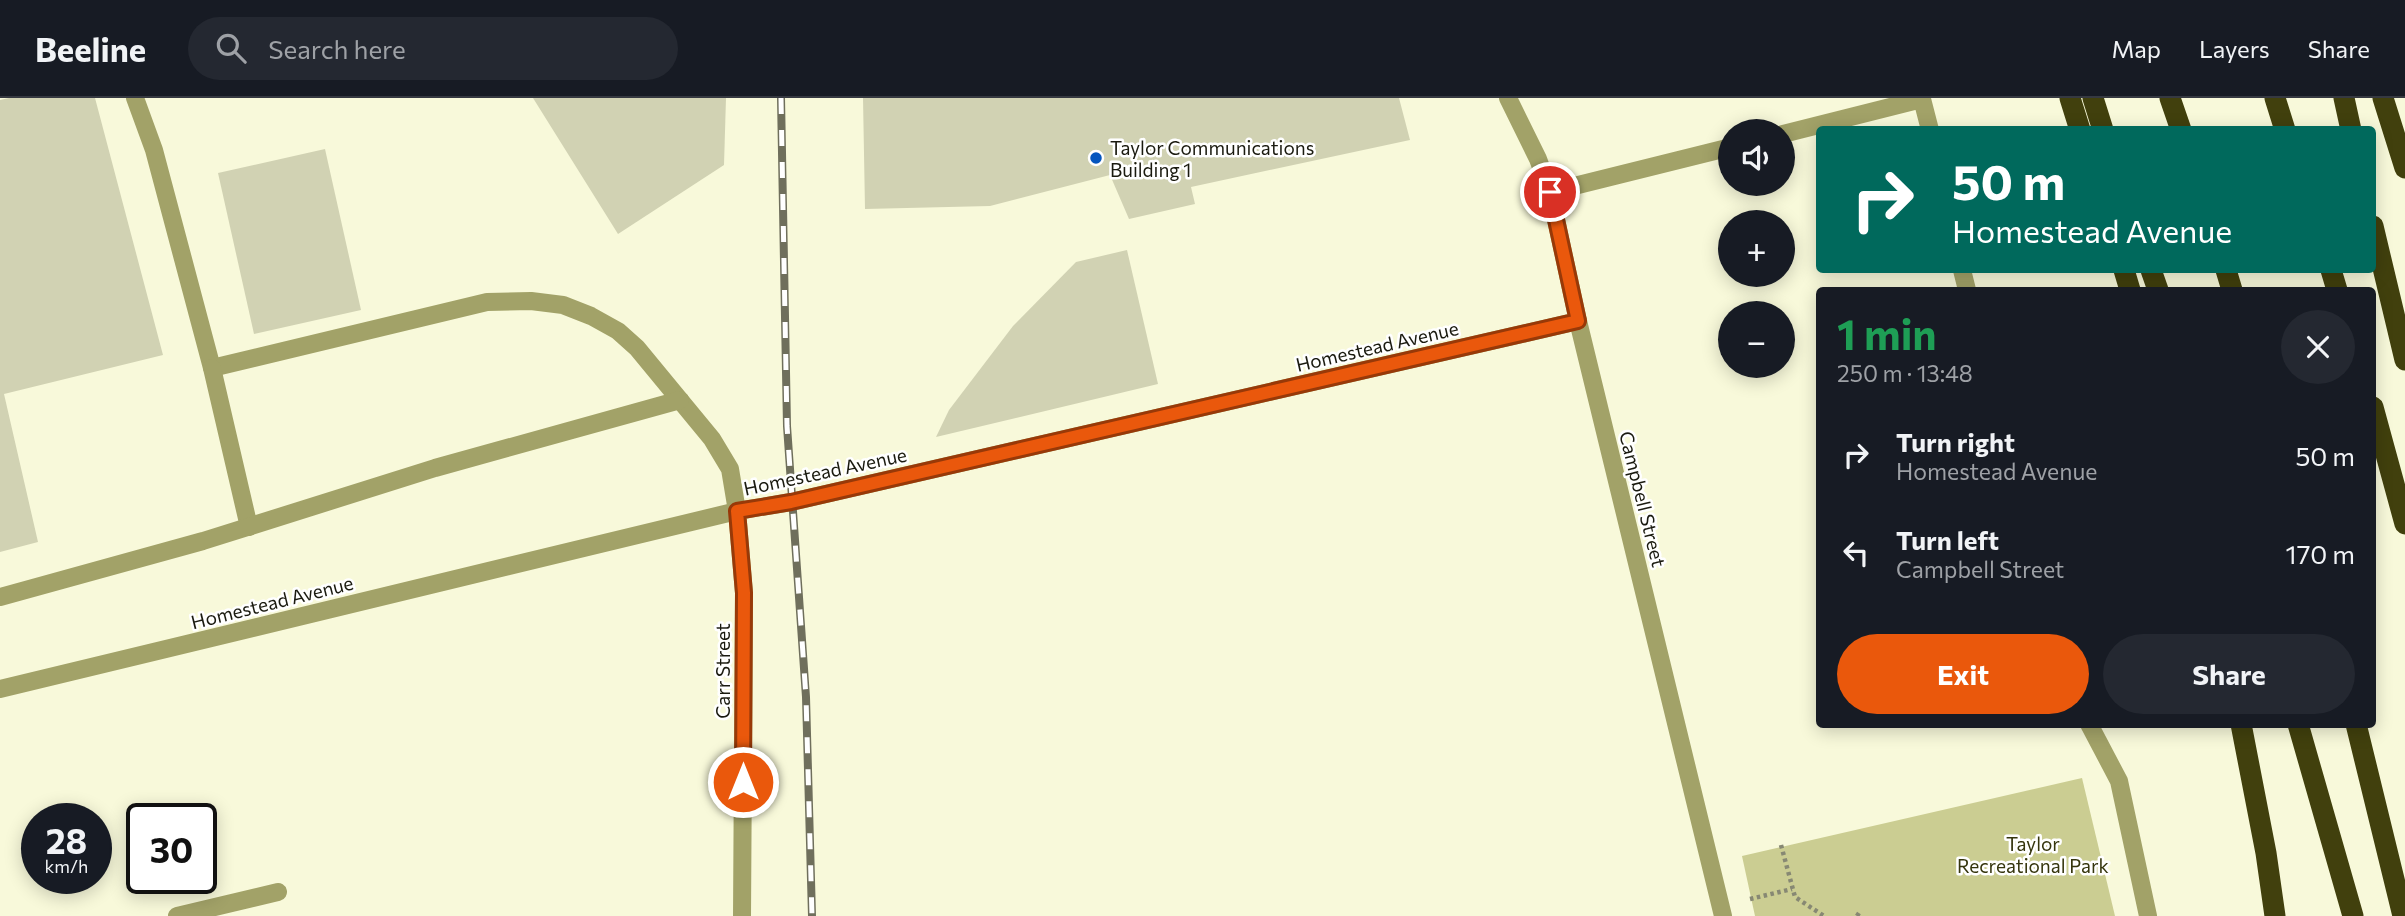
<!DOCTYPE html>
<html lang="en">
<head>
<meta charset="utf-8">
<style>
	body { margin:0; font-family:Commissioner,sans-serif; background:#242831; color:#f1f3f6; height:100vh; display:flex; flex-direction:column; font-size:26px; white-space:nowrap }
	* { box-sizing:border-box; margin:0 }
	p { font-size:23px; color:#9ea1a6 }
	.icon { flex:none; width:38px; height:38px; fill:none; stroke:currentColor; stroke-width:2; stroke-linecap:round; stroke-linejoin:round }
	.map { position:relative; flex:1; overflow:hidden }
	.side { position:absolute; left:1816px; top:189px; width:560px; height:441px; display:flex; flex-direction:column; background:#171b24; border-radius:7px; box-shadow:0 4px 18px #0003 }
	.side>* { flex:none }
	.banner { position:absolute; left:1816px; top:28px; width:560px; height:147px; border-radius:7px; box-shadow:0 4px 18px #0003; background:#00695c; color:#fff; overflow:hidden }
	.buttons { position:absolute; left:1718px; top:21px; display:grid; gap:14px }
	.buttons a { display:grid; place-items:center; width:77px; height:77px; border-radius:50%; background:#171b24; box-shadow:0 4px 18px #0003; font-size:35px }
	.speed { position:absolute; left:21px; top:705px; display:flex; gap:14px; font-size:35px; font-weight:700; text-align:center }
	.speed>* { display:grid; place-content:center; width:91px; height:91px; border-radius:50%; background:#171b24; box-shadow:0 4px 18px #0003; line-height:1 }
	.speed small { font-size:18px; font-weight:400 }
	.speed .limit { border:4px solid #111; border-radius:10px; background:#fff; color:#111 }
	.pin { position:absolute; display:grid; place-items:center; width:60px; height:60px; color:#fff; margin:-30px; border:4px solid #fff; border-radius:50%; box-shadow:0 2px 7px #0007 }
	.me { position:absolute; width:77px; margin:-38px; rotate:0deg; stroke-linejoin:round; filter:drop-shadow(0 0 5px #0008) }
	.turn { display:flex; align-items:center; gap:24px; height:147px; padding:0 21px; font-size:32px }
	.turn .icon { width:91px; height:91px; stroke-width:2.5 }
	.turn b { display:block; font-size:49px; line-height:60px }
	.round { display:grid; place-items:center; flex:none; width:74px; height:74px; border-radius:37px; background:#242831 }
	.summary { display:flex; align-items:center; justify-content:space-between; height:119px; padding:0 21px }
	h1 { font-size:42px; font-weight:700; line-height:52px; color:#1e9e55 }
	.primary-button { display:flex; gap:14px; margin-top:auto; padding:14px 21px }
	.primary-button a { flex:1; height:80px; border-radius:42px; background:#ea580c; color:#fff; font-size:28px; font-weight:700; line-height:80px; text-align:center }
	.primary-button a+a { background:#242831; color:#f1f3f6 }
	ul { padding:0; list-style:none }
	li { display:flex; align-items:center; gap:21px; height:98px; padding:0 21px }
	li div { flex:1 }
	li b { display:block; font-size:26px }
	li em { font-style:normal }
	header { display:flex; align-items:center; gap:42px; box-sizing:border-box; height:98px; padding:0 35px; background:#171b24; border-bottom:2px solid #363941 }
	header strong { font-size:33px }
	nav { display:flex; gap:38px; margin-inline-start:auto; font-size:24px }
	.search { width:490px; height:63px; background:#242831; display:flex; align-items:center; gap:18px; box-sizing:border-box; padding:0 24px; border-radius:38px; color:#9ea1a6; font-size:26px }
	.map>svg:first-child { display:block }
	.green { fill:#cbcd92 }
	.building { fill:#d1d2b3 }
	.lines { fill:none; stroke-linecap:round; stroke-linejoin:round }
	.path { stroke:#878873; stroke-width:4.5; stroke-dasharray:3.5 3.5; stroke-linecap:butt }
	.service { stroke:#a2a268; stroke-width:18 }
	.minor { stroke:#a2a268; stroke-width:18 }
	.tertiary { stroke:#a2a268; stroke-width:18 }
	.motorway { stroke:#41400d; stroke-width:21 }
	.rail-casing { stroke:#6f6f5c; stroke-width:8 }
	.rail { stroke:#fff; stroke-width:5; stroke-dasharray:16; stroke-linecap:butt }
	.route-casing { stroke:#983908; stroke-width:18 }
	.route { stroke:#ea580c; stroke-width:12 }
	.poi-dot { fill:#0455be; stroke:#fff; stroke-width:2.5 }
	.labels { text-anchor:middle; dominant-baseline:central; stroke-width:5; stroke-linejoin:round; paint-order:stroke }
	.poi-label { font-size:19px; fill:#1a1a0f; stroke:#fff; text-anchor:start }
	.street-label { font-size:19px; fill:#1a1a0f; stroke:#fff }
	.park-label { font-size:19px; fill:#35350d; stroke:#fff }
</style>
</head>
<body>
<header>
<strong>Beeline</strong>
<div class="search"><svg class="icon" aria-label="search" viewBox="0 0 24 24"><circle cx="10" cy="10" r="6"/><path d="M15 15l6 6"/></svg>Search here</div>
<nav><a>Map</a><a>Layers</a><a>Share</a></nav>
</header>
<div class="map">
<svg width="2405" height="818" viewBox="0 0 2405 818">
	<rect width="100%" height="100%" fill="#f8f9da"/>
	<path class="green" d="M2082,680L2115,818H1755L1742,758Z"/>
	<g class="building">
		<path d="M9,0H95L163,257L4,296L38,444L0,454V2Z"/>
		<path d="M533,0H726L724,67L618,136Z"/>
		<path d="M863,0H1399L1410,42L1191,89L1195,106L1129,121L1110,77L990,108L865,111Z"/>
		<path d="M325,51L361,212L254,236L218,75Z"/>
		<path d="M1127,152L1158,286L936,339L949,312L1013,228L1076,164Z"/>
	</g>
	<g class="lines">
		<g class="path">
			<path d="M1781,747L1795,799L1824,818"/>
			<path d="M1750,801L1792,791"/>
			<path d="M1857,818L1859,815L1857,818"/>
		</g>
		<g class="service">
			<path d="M135,0L154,52L212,270L487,204L531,203L563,207L591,218L618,233L637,250L712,341L730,371L737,413"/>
			<path d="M212,270L249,429"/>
			<path d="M0,499L203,443L435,370L680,302"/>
			<path d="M177,818L278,794"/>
		</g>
		<g class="minor">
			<path d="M1783,36L1922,1L1930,32"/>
			<path d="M1550,94L1731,49"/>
			<path d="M1962,172L1967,192"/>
			<path d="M737,413L744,495L742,818"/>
			<path d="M0,591L737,413L791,404L1578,223"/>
			<path d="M2089,626L2119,683L2148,818"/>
		</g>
		<path class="tertiary" d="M1508,0L1538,61L1550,94L1578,223L1723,818"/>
		<g class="motorway">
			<path d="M2070,0L2080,32"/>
			<path d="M2093,0L2103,32"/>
			<path d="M2170,0L2181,32"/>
			<path d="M2275,0L2285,32"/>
			<path d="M2344,0L2351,32"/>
			<path d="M2383,0L2405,70"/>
			<path d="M2373,128L2405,262"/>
			<path d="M2124,172L2130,192"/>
			<path d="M2151,172L2158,192"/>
			<path d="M2226,172L2232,192"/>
			<path d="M2331,172L2337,192"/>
			<path d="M2373,309L2405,426"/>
			<path d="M2241,626L2266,755L2275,818"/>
			<path d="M2298,626L2353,818"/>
			<path d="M2356,626L2403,818"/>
		</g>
		<g class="rail-casing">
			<path id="rail" d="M781,0L787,328L806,599L812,818"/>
		</g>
		<use href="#rail" class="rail"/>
	</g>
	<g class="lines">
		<g class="route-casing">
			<path id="route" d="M743,684L744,495L737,413L791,404L1578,223L1550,94"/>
		</g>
		<use href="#route" class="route"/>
	</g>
	<circle class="poi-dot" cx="1096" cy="60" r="7"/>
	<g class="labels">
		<g class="poi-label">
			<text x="1110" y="49">Taylor Communications<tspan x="1110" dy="22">Building 1</tspan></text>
		</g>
		<g class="street-label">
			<text transform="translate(1377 248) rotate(-13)">Homestead Avenue</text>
			<text transform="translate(825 373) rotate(-12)">Homestead Avenue</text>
			<text transform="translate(1643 401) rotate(76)">Campbell Street</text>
			<text transform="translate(272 504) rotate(-14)">Homestead Avenue</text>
			<text transform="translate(722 573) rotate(-90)">Carr Street</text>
		</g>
		<g class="park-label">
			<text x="2033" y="745">Taylor<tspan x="2033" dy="22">Recreational Park</tspan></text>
		</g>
	</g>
</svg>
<div class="buttons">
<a><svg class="icon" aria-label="sound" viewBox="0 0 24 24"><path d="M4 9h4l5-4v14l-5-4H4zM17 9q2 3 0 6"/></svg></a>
<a>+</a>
<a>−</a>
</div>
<div class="speed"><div>28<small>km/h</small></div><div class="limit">30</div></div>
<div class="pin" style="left:1550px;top:94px;background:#d93025"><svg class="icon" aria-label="arrive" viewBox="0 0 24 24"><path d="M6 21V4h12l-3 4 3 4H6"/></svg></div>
<svg class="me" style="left:743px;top:684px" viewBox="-20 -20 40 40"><circle r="17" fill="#ea580c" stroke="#fff" stroke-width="3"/><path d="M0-11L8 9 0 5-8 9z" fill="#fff"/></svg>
<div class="banner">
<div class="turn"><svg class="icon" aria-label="right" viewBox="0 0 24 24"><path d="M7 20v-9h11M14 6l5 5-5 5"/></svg><div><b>50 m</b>Homestead Avenue</div></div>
</div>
<section class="side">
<div class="summary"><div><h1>1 min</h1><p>250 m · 13:48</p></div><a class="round"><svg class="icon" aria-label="close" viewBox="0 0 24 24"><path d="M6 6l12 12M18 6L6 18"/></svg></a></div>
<ul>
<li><svg class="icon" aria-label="right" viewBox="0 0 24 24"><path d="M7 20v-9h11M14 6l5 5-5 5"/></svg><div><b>Turn right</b><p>Homestead Avenue</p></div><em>50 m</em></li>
<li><svg class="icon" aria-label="left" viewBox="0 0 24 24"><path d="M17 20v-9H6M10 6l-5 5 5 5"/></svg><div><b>Turn left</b><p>Campbell Street</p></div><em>170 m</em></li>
</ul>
<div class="primary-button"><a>Exit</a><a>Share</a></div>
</section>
</div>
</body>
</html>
